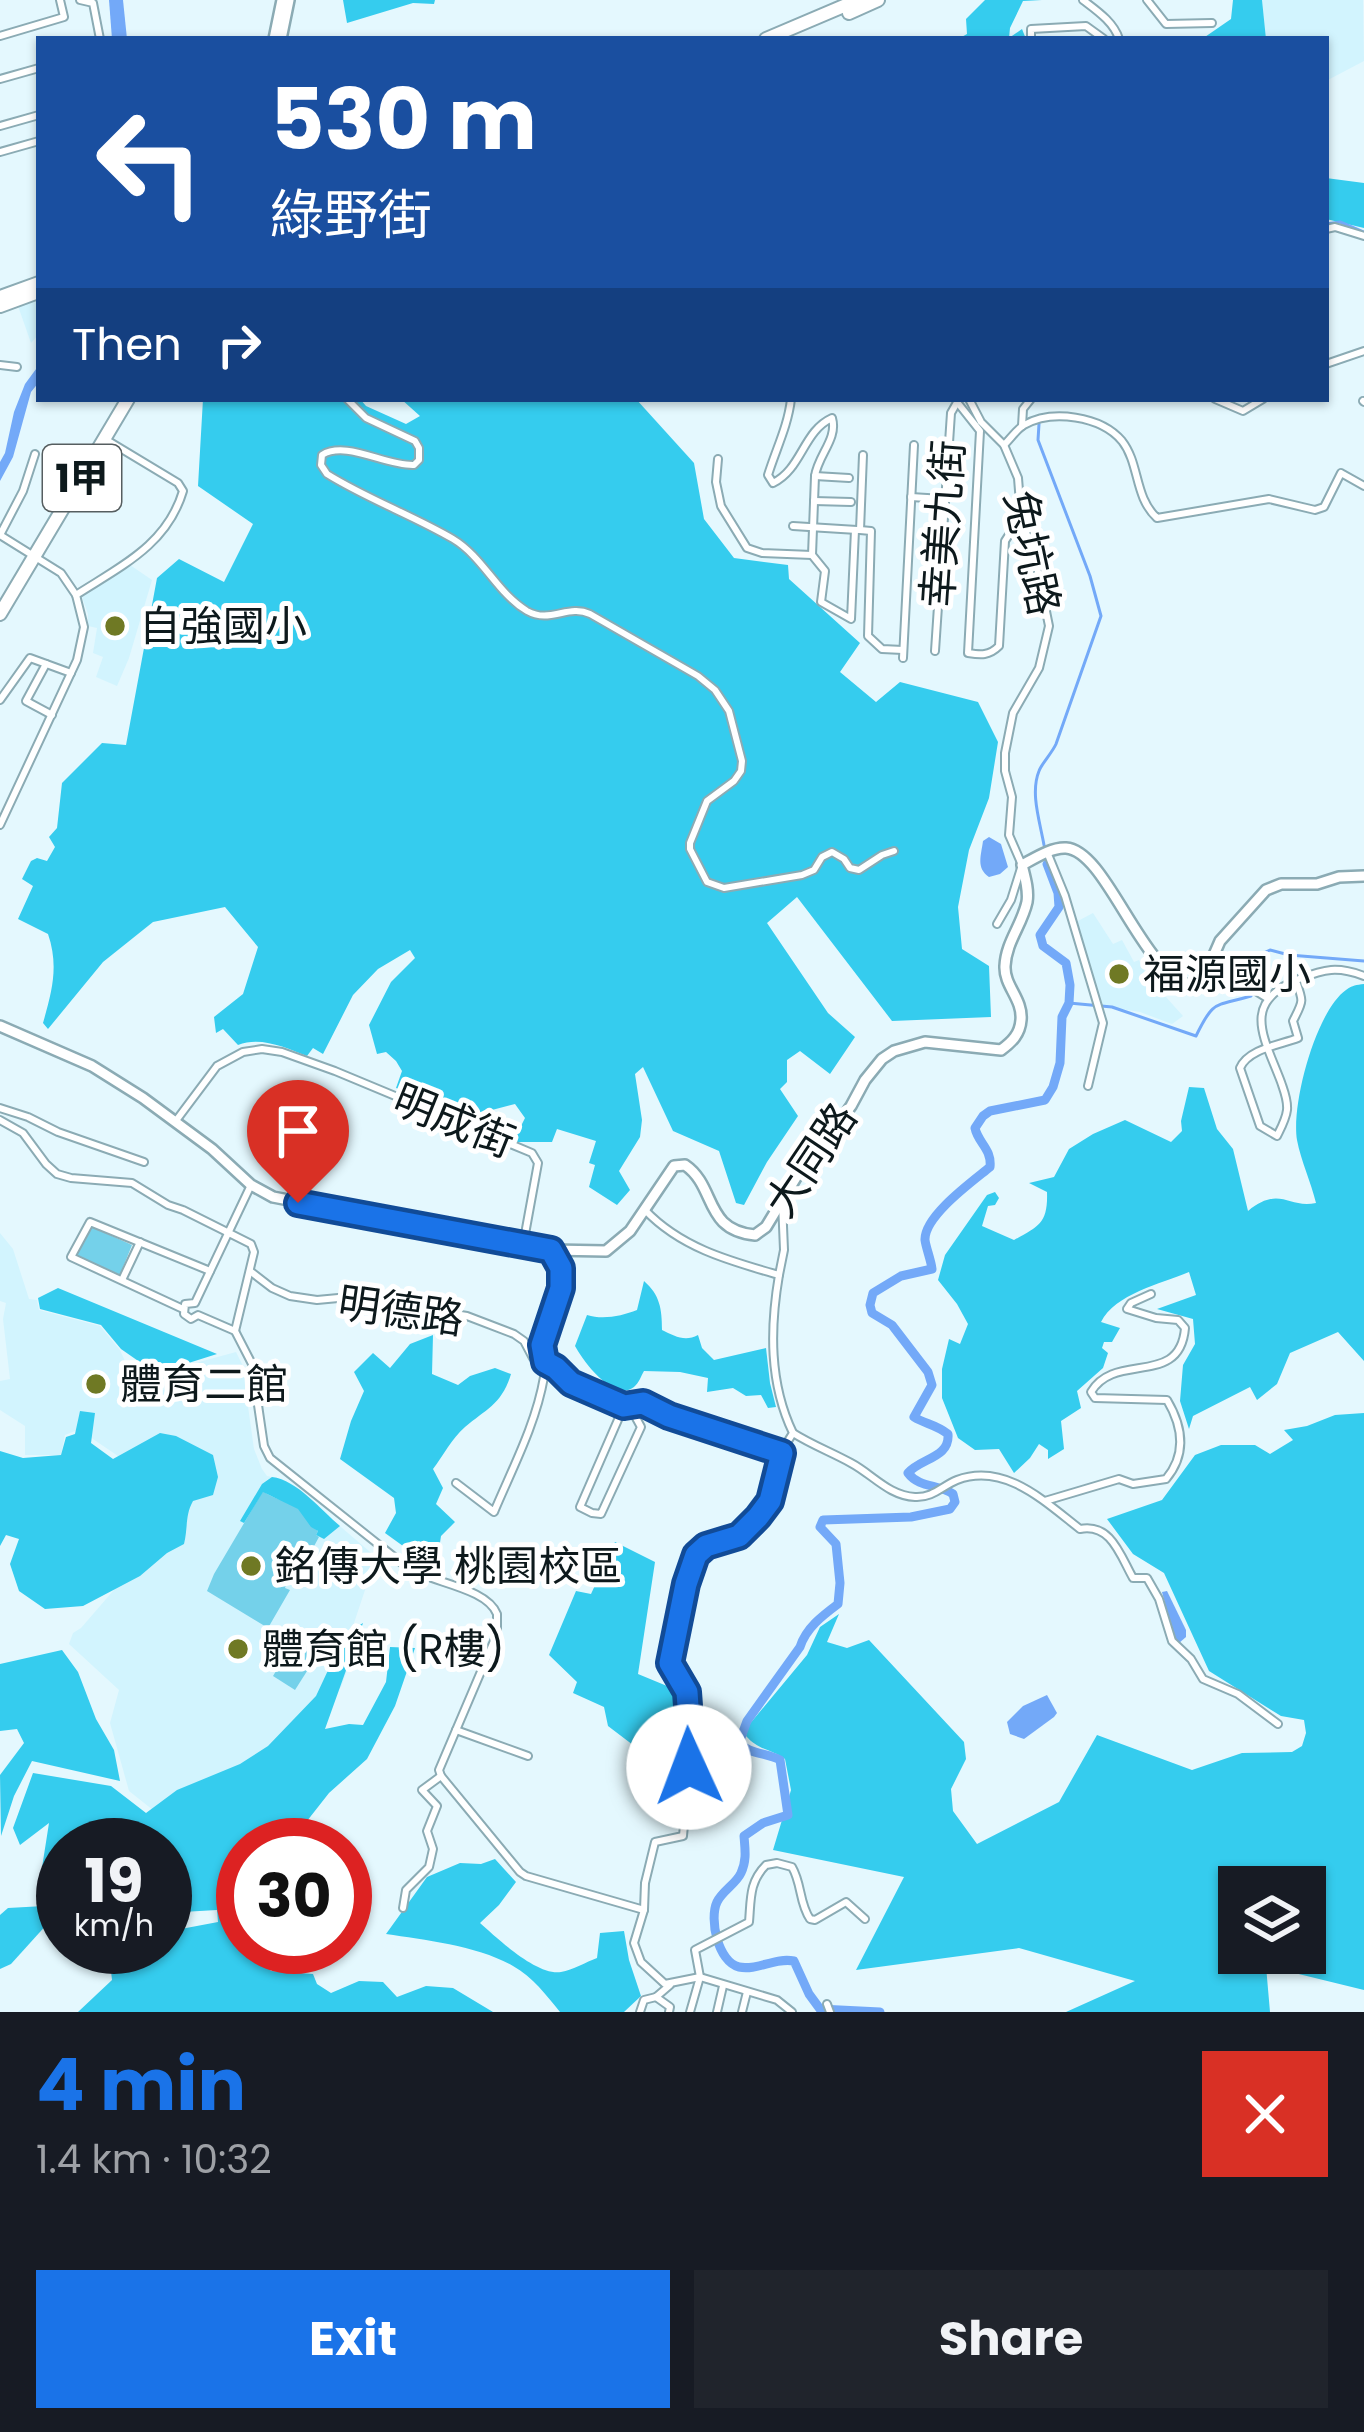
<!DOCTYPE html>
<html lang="en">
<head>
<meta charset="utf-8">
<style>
	body { margin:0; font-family:Poppins,"Noto Sans TC",sans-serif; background:#20242c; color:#f1f3f6; height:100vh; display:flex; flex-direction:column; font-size:45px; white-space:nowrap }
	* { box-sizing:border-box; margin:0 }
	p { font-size:39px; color:#9ea1a6 }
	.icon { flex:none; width:66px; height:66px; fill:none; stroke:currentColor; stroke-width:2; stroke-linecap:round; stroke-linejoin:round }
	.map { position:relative; height:2012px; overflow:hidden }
	.details { display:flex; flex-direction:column; background:#171b24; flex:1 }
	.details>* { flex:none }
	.banner { position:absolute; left:36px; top:36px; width:1293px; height:366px; border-radius:0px; box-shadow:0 3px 9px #0004; background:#1a4fa0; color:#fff; overflow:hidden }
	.tools { position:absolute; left:1218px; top:1866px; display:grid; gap:24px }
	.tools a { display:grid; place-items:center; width:108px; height:108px; border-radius:0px; background:#171b24; box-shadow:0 3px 9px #0004; font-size:60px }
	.speed { position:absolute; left:36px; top:1818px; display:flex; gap:24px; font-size:60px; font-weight:700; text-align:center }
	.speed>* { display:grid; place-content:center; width:156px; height:156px; border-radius:50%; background:#171b24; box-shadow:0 3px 9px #0004; line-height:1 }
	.speed small { font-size:30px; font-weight:400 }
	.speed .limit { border:18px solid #d22; background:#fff; color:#111 }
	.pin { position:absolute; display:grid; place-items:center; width:102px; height:102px; color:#fff; margin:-123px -51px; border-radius:50% 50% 50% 0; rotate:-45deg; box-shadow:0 0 12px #0007 }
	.pin .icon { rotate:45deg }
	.me { position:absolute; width:132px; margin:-66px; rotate:358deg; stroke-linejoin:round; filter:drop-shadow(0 0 9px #0008) }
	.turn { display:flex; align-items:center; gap:42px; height:252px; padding:0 36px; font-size:54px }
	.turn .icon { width:156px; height:156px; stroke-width:2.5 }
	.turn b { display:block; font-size:84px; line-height:102px }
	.then { display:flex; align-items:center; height:114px; padding:0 36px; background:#0003; gap:24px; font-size:45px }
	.round { display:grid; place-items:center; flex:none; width:126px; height:126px; border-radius:0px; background:#20242c }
	.summary { display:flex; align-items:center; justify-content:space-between; height:204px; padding:0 36px }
	h1 { font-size:72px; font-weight:700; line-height:90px; color:#1a73e8 }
	.button { display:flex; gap:24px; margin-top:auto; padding:24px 36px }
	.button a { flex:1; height:138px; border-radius:0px; background:#1a73e8; color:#fff; font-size:48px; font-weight:700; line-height:138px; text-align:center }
	.button a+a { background:#20242c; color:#f1f3f6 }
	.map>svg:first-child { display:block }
	.built { fill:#d2f4fe }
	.green { fill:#74d1ea }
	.forest { fill:#35ccee; fill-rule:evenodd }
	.water { fill:#73a9f8 }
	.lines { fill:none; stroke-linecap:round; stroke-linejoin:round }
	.stream { stroke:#73a9f8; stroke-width:3 }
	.river { stroke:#73a9f8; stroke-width:9 }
	.minor-casing { stroke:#8babb4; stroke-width:10 }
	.tertiary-casing { stroke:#8babb4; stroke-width:14 }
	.primary-casing { stroke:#8babb4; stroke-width:16 }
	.minor { stroke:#fff; stroke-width:6 }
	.tertiary { stroke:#fff; stroke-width:9 }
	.primary { stroke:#fff; stroke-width:12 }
	.route-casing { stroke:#114b97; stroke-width:30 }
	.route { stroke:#1a73e8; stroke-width:21 }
	.poi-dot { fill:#6f7924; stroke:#fff; stroke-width:4.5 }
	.labels { text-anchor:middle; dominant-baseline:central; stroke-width:10; stroke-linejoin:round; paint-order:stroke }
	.shield { fill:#fff; stroke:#565e60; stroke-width:3 }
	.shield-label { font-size:39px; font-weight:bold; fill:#0d191c }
	.street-label { font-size:42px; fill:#0d191c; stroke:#fff }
	.poi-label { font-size:42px; fill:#0d191c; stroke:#fff; text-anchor:start }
</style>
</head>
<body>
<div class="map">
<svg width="1364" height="2012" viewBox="0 0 1364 2012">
	<rect width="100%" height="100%" fill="#e4f8fe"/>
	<g class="built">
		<path d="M1262,0H1363L1364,61L1326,81V39H1266Z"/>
		<path d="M39,298V334L31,343L18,306Z"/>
		<path d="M130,565L152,580L129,658L117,686L96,677L103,657L93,653L97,628L88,626V614L82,597Z"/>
		<path d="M1093,913L1113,944L1122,940L1134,962L1139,960L1152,986H1156L1183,1016L1172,1024L1140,1012L1101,1006L1076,922Z"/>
		<path d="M0,1233L13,1249L29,1299L37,1300L39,1310L100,1326L120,1350L136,1386L163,1390L184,1380L199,1362L236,1352L242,1364L254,1449L262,1469L267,1476L282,1479L293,1486L376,1557L354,1623L356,1645L341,1687L280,1765L158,1814L129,1791L110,1723L119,1690L69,1644L73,1633L81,1628L113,1591L135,1558L143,1473L93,1439L81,1426L80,1429L65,1435L61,1455H25V1426L0,1410V1381L10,1379L3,1319L6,1303L0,1301Z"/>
	</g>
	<g class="green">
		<path d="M92,1227L132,1245L120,1275L76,1255Z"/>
		<path d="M263,1491C274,1500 288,1500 299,1509C307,1516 310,1525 318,1531L316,1535L319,1537L301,1570L298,1568L289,1576L285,1588L290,1590L268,1628L207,1591L214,1574Z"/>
		<path d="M293,1643L316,1657L295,1690L273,1676Z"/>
	</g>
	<g class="forest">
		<path d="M343,0H435L434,4L413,3L347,23Z"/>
		<path d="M985,0H1042L1023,1L1010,28L1009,38L1022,29L1026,39H958L967,34L966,19Z"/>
		<path d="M1233,0H1262L1266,39H1202L1231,19Z"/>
		<path d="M1326,178L1364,183V228L1326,219Z"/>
		<path d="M203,399H360L366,406L406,424L420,416L401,399H636L694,463L704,519L734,558L788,565L789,579L860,643L840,672L876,702L900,682L978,702L998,742L989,798L969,850L958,907L962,949L989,966L991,1017L892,1021L797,897L767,923L828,1013L855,1037L830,1074L800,1051L787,1060V1082L780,1089L798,1116L767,1162L744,1205L736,1203L719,1151L673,1131L643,1067L635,1074L642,1120L640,1137L619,1171L630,1190L617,1205L589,1187L595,1165L589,1163L596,1141L557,1129L552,1142H513L525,1118L515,1104L473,1115L396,1088L402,1071L396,1061L386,1052L377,1054L369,1025L391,982L415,958L410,950L378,969L353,995L323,1054L313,1048L307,1056C286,1048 261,1036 238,1045L223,1029L216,1033L214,1017L243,994L258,947L225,907L153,922L103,962L48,1029L43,1023C52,991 59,966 48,934L18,919L33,886L22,879L31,861L37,858L47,861L55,847L49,837L57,828L62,783L102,743L126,745L157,578L179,559L224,582L253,524L198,486Z"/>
		<path d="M1364,984V1361L1338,1332L1290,1353L1277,1384L1257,1400L1250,1387L1193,1416L1189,1429L1180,1401L1183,1365L1195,1344L1193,1319L1157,1309L1196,1295L1189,1272C1160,1284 1115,1294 1101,1322L1120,1328L1112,1342H1104L1102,1348L1108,1353L1103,1368L1077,1391L1081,1408L1061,1421L1064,1449L1048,1459V1450L1039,1444L1030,1458L1014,1473L999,1449L975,1450L958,1438L942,1398V1369L949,1339L960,1344L968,1324L957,1304L938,1280L945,1255L987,1195L995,1192L999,1198L995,1205L988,1206L982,1226L1014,1240C1039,1226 1048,1223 1047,1192L1029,1183L1054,1177L1069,1149L1093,1134L1125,1120L1171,1142L1182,1131L1181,1121L1189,1087L1204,1088L1217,1129L1233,1149L1248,1211C1280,1185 1288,1209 1316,1203C1311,1182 1301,1161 1297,1140C1291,1104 1316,1011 1346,990C1353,985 1356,985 1364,984Z"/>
		<path d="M644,1281C660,1295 662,1309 662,1330C674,1336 685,1342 698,1335L702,1348L714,1360L766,1348L770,1383L776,1407L768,1408L761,1395L746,1396L733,1388L707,1392L708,1378L680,1372L644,1371C641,1376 639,1383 634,1387C614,1403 583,1361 575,1346L587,1315C603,1320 622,1316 637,1310Z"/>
		<path d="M58,1288L217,1354L179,1366L167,1381L121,1349L101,1325L40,1309L38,1298Z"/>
		<path d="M433,1335L432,1374L458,1385L470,1376L495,1368L511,1374C502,1404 486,1409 465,1427C452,1438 443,1456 433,1469L443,1488L436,1504L455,1522L441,1536L438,1556L421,1559L385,1533L396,1513L394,1498L340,1459L351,1421L364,1391L354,1372L373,1353L390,1368L410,1344Z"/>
		<path d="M80,1411L95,1413L91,1443L113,1459L160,1433L176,1436L213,1455L218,1477L213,1495L193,1501C185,1515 188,1528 184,1544L167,1553L140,1576L83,1606L45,1609L19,1591L10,1564L19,1539L6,1535L0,1546V1451L23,1458L61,1455L66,1437L75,1434Z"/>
		<path d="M1364,1413V1990L1266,1966L1270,2012H1066L1135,1981L1019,1948L856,1970L904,1877L773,1850L791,1790L785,1759C771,1749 758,1750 746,1736L748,1726L807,1655L820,1627L839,1614L827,1642L847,1648L869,1640L964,1742L966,1759L951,1789L953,1811L977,1844L1059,1802L1097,1735L1192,1770L1242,1753L1292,1752L1302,1746L1306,1733L1304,1720L1281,1716L1209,1671L1164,1573L1133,1554L1107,1519L1162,1500L1195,1455L1221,1445H1255L1270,1454L1293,1440L1284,1430L1307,1426L1335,1415ZM1239,1887H1305V1953H1239Z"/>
		<path d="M272,1477C297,1480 321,1510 340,1526L324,1539L316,1535L318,1531L311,1527L298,1509L263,1492L244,1523L240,1521L262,1484Z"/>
		<path d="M615,1542L655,1562L638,1674L667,1686L677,1697L679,1727L662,1730L654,1741L633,1745L608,1726L604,1707L573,1693L577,1682L549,1655L576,1591L591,1594Z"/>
		<path d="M363,1623L325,1729L349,1724L363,1725L386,1682L390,1647L415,1648L395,1706L367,1759L329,1793L307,1821V1845H243V1947H265L259,1956L271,1971L313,1974L317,1984L331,1993L359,1981L383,1982L397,1997L426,1986L453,1988L493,2012H78L112,1980L109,1954L127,1947H165V1932L218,1922L217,1910L165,1913V1845H63V1924L41,1874L49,1823L20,1845L13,1828L33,1773L111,1786L146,1813L177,1790L240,1764L268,1746L316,1696L345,1634Z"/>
		<path d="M62,1650L78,1672L96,1719L114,1750L120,1781L32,1761L14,1796L1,1836L0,1775L24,1743L17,1729L0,1731V1664Z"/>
		<path d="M495,1859L516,1882L499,1905L480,1923C497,1938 537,1976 561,1972C573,1970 586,1962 597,1958L600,1933L624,1931L629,1960L641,1996L624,2012H560C546,1995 533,1977 513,1966C479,1946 425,1940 386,1934L427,1877L460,1863L481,1864Z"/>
		<path d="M44,1906L49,1922L11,1964L0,1969V1915L8,1908Z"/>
	</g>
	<g class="water">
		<path d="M109,0H123L127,39H112Z"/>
		<path d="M39,365V382L31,392L13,457L0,481V462L5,453L14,412L25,384Z"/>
		<path d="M989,837L1001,844L1008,867L1000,874L989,877C976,868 981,856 983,841Z"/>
		<path d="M1167,1591L1186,1630V1637L1179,1643L1175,1641L1162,1592Z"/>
		<path d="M1047,1695L1057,1713L1054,1717L1024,1739L1010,1734L1007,1722L1023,1706Z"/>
	</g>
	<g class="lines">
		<g class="stream">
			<path d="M1326,224L1340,222L1364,232"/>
			<path d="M1039,424L1038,440L1090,576L1101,616L1056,744C1052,753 1042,763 1039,771C1030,793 1040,822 1044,845"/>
			<path d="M1069,1003L1112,1007L1196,1036C1214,999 1214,1007 1251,996L1256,981L1250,969L1253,958L1270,950L1289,955L1364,961"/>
		</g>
		<path class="river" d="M880,2012L820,2009L809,1994L794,1961C775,1957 757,1971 739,1967C718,1962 709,1919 717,1902C722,1891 736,1884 741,1873C747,1860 745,1849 744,1836L763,1823L788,1815L780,1760C767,1753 749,1754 739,1743L747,1721L800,1647C806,1628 822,1616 838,1604L840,1583L836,1544L820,1527L823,1520L911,1517L950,1509L955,1502L953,1494C939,1484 919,1488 908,1473C921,1458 950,1458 948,1434C935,1424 925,1424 914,1417L932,1385L928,1372L892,1325L872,1313L870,1305L873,1293L901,1276L932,1269C931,1260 926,1248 925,1240C924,1216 973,1181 990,1167C992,1149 978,1143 975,1128L983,1116L990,1111L1045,1100L1053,1087L1060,1063L1062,1017L1069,1003L1070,985L1066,963L1043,946L1040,935L1059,907L1058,893L1047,864"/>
		<g class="minor-casing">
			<g id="minor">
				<path d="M80,0L93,3L100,39"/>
				<path d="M1083,0C1096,10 1114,22 1119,39"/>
				<path d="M1147,0L1166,24L1212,23"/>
				<path d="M0,36L64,17L60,0"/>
				<path d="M1031,39V29L1086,26L1104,39"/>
				<path d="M0,79L39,68"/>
				<path d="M0,126L39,115"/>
				<path d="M0,152L39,141"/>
				<path d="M1326,229L1335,227L1364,236"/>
				<path d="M1326,364L1364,351"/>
				<path d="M0,365L17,367"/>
				<path d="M347,399L366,418L415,441L419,448V460L414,465C385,466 346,440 322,455L321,465L327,474C367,499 412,515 453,539C483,557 497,593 527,611C550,624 568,604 590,614L698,676L715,690L729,711L742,761L741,771L734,781L707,801L690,843V849L707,882L724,888L802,875L814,870L822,857L832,852L844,859L850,868L859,870L882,855L894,851"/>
				<path d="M791,399C788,426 776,449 768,475L773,483C802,469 803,431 832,418C838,439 818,455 815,476L812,555"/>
				<path d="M969,399L981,422L1004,445L1018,478L1021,516L1037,567L1049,626L1039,668L1013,713L1005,753V771L1012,797L1009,835L1022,865L1011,900L997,924"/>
				<path d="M1215,399L1243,411L1263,399"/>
				<path d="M1363,401L1364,402"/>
				<path d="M957,402L980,431L968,653C981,655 989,656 999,646L1005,541L1021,516"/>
				<path d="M1022,426L1023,409L1031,399"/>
				<path d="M1004,445C1011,438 1017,429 1024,425C1052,409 1101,416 1122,441C1140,464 1134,497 1157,518L1269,499L1315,510L1324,507L1341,473L1364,486"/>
				<path d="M718,459L716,482L721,506L747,548L762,553L812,555"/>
				<path d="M815,476L849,478"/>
				<path d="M911,497L943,499"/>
				<path d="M814,501L851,502"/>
				<path d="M793,526L857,530"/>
				<path d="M860,530L871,531L868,636L882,649L903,650"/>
				<path d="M860,530L863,455"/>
				<path d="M0,535L61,573L76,595L84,627L77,660L0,825"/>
				<path d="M0,535L23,491L35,454"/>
				<path d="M812,555L825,571L821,602L851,619L855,530"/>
				<path d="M76,595C121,566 167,545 183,491L178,483L105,439"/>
				<path d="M935,651L951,413L959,399"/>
				<path d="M903,658L914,445"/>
				<path d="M46,664L26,701L52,715"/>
				<path d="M0,700L30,658L71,673"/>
				<path d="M1047,852L1065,896L1103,1023L1088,1086"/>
				<path d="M1211,963L1267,998"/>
				<path d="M1296,981C1304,1003 1303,1001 1293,1021L1298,1038C1279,1045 1248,1049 1240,1068L1260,1126L1277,1136C1281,1128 1286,1119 1287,1110C1288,1100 1284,1091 1281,1082C1264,1037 1240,1002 1299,979C1325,969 1337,966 1364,976"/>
				<path d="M0,1108L28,1117L58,1132L144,1162"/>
				<path d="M0,1120L23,1133L46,1164L57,1174L71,1178L132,1183L168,1205L183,1210L251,1244L254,1252L235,1331"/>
				<path d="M175,1122L217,1066L243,1052L262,1049L282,1052L335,1071L532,1153L538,1163L523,1245"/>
				<path d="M251,1185L195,1303L185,1304L184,1314L191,1319L198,1315L235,1331L252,1364L264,1446L270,1458L408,1568C433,1583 487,1588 497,1614C497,1616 497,1632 497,1634L439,1770L441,1776L520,1872L526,1876L644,1910"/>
				<path d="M645,1210C681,1248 730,1261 779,1275C770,1328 769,1383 793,1433L783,1449L770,1501L739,1536L706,1546L696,1555L686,1584L670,1663L687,1692L691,1748L683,1836L655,1842L645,1883L644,1910L634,1943L641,1962L665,1984L700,1977L777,2000L792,2012"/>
				<path d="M250,1271L272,1288L290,1296L317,1300L349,1297L467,1316L514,1334L524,1341L533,1358L556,1368L571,1383L600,1396L624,1406L643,1403L669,1416L782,1453"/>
				<path d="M779,1275L784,1250L782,1202"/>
				<path d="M122,1280L140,1242"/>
				<path d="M183,1309L71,1257L90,1222L210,1271"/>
				<path d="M624,1406L580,1507L592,1513L601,1514L641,1427L630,1407"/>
				<path d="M793,1433C812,1445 831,1452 851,1463C872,1474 889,1496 915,1497C933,1498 942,1486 957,1480C1005,1462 1045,1502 1080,1529C1111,1523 1120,1555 1133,1578H1147L1159,1599L1172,1641L1191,1659L1203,1679L1238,1694L1278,1724"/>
				<path d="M456,1483L494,1512C512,1469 536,1424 544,1377C546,1365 542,1352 543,1340C549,1300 574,1291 551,1250"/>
				<path d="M1045,1501L1119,1479L1133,1484L1166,1479C1187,1454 1183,1427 1167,1400L1095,1398L1091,1392C1115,1351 1180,1388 1185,1328L1178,1320L1156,1318L1127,1309L1131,1303L1151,1294"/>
				<path d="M456,1730L528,1756"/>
				<path d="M403,1908L406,1890L429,1867L433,1849L427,1831L437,1806L422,1790L441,1776"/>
				<path d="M656,1997L670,2007L669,2012"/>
				<path d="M827,2004L830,2012"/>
				<path d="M640,2012L644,2000L656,1997L670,1985"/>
				<path d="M690,2012L700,1977L695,1950L749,1922C751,1899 749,1882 766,1865L777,1863L792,1867C802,1884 799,1903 810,1919L815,1920L846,1902L865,1919"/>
				<path d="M717,2012L723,1986"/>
				<path d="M742,2012L747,1992"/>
			</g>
		</g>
		<g class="tertiary-casing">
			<g id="tertiary">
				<path d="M274,39L282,0"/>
				<path d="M281,39L289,0"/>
				<path d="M0,1026L92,1066L143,1098L212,1149L251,1185L273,1197L523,1245L551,1250L606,1251L630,1231L674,1166L685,1165C717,1187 703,1230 755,1235L766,1227L800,1171L818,1152L851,1106L865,1080L882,1059L894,1051L925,1042L1001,1050C1012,1042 1020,1034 1021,1020C1023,999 1004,986 1005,966C1006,942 1022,925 1027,902C1029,890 1025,877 1022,865C1035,858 1052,847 1066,848C1107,851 1140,971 1191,986L1203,980L1220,941L1266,890L1281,884H1317L1339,877L1364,876"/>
			</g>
		</g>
		<g class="primary-casing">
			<g id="primary">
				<path d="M849,13L878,0"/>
				<path d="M766,39L858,0"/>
				<path d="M0,297L39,283"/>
				<path d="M0,306L38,292"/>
				<path d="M0,614L128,399"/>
			</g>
		</g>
		<use href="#minor" class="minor"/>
		<use href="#tertiary" class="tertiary"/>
		<use href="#primary" class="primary"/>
	</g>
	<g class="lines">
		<g class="route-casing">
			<path id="route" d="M298,1203L551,1250L561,1268V1288L542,1345L545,1362L556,1368L571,1383L624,1406L643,1403L669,1416L782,1453L770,1501L758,1517L739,1536L706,1546L696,1555L686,1584L670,1663L687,1692L691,1748L689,1767"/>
		</g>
		<use href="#route" class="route"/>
	</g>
	<g class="poi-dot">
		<circle cx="115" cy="626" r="12"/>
		<circle cx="1119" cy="974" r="12"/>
		<circle cx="96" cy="1384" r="12"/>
		<circle cx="251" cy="1566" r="12"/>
		<circle cx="238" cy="1649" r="12"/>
	</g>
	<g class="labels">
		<rect class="shield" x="43" y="445" width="78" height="66" rx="9"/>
		<g class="shield-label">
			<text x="82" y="478">1甲</text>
		</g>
		<g class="street-label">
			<text transform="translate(943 524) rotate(-86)">幸美九街</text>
			<text transform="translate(1032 553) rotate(78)">兔坑路</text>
			<text transform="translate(454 1121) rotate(22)">明成街</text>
			<text transform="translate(811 1160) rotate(-56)">大同路</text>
			<text transform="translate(401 1311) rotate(8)">明德路</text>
		</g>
		<g class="poi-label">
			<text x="139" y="626">自強國小</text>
			<text x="1143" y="974">福源國小</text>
			<text x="120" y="1384">體育二館</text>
			<text x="275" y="1566">銘傳大學 桃園校區</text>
			<text x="262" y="1649">體育館 (R樓)</text>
		</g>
	</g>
</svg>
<div class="tools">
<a><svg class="icon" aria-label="layers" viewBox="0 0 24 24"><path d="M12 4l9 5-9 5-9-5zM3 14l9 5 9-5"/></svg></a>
</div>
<div class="speed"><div>19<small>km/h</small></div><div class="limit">30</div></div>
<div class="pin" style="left:298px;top:1203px;background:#d93025"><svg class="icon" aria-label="arrive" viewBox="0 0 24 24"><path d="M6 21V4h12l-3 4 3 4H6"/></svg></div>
<svg class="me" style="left:689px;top:1767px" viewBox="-20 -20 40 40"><circle r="19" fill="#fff"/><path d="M0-13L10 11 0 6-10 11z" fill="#1a73e8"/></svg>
<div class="banner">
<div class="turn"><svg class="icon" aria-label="left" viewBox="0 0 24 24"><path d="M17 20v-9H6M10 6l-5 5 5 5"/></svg><div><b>530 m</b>綠野街</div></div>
<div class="then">Then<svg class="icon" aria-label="right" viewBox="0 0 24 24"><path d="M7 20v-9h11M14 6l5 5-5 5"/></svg></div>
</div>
</div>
<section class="details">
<div class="summary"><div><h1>4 min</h1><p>1.4 km · 10:32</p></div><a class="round" style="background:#d93025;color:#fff"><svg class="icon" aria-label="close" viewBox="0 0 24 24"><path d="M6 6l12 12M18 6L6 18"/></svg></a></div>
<div class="button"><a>Exit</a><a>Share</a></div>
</section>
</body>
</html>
